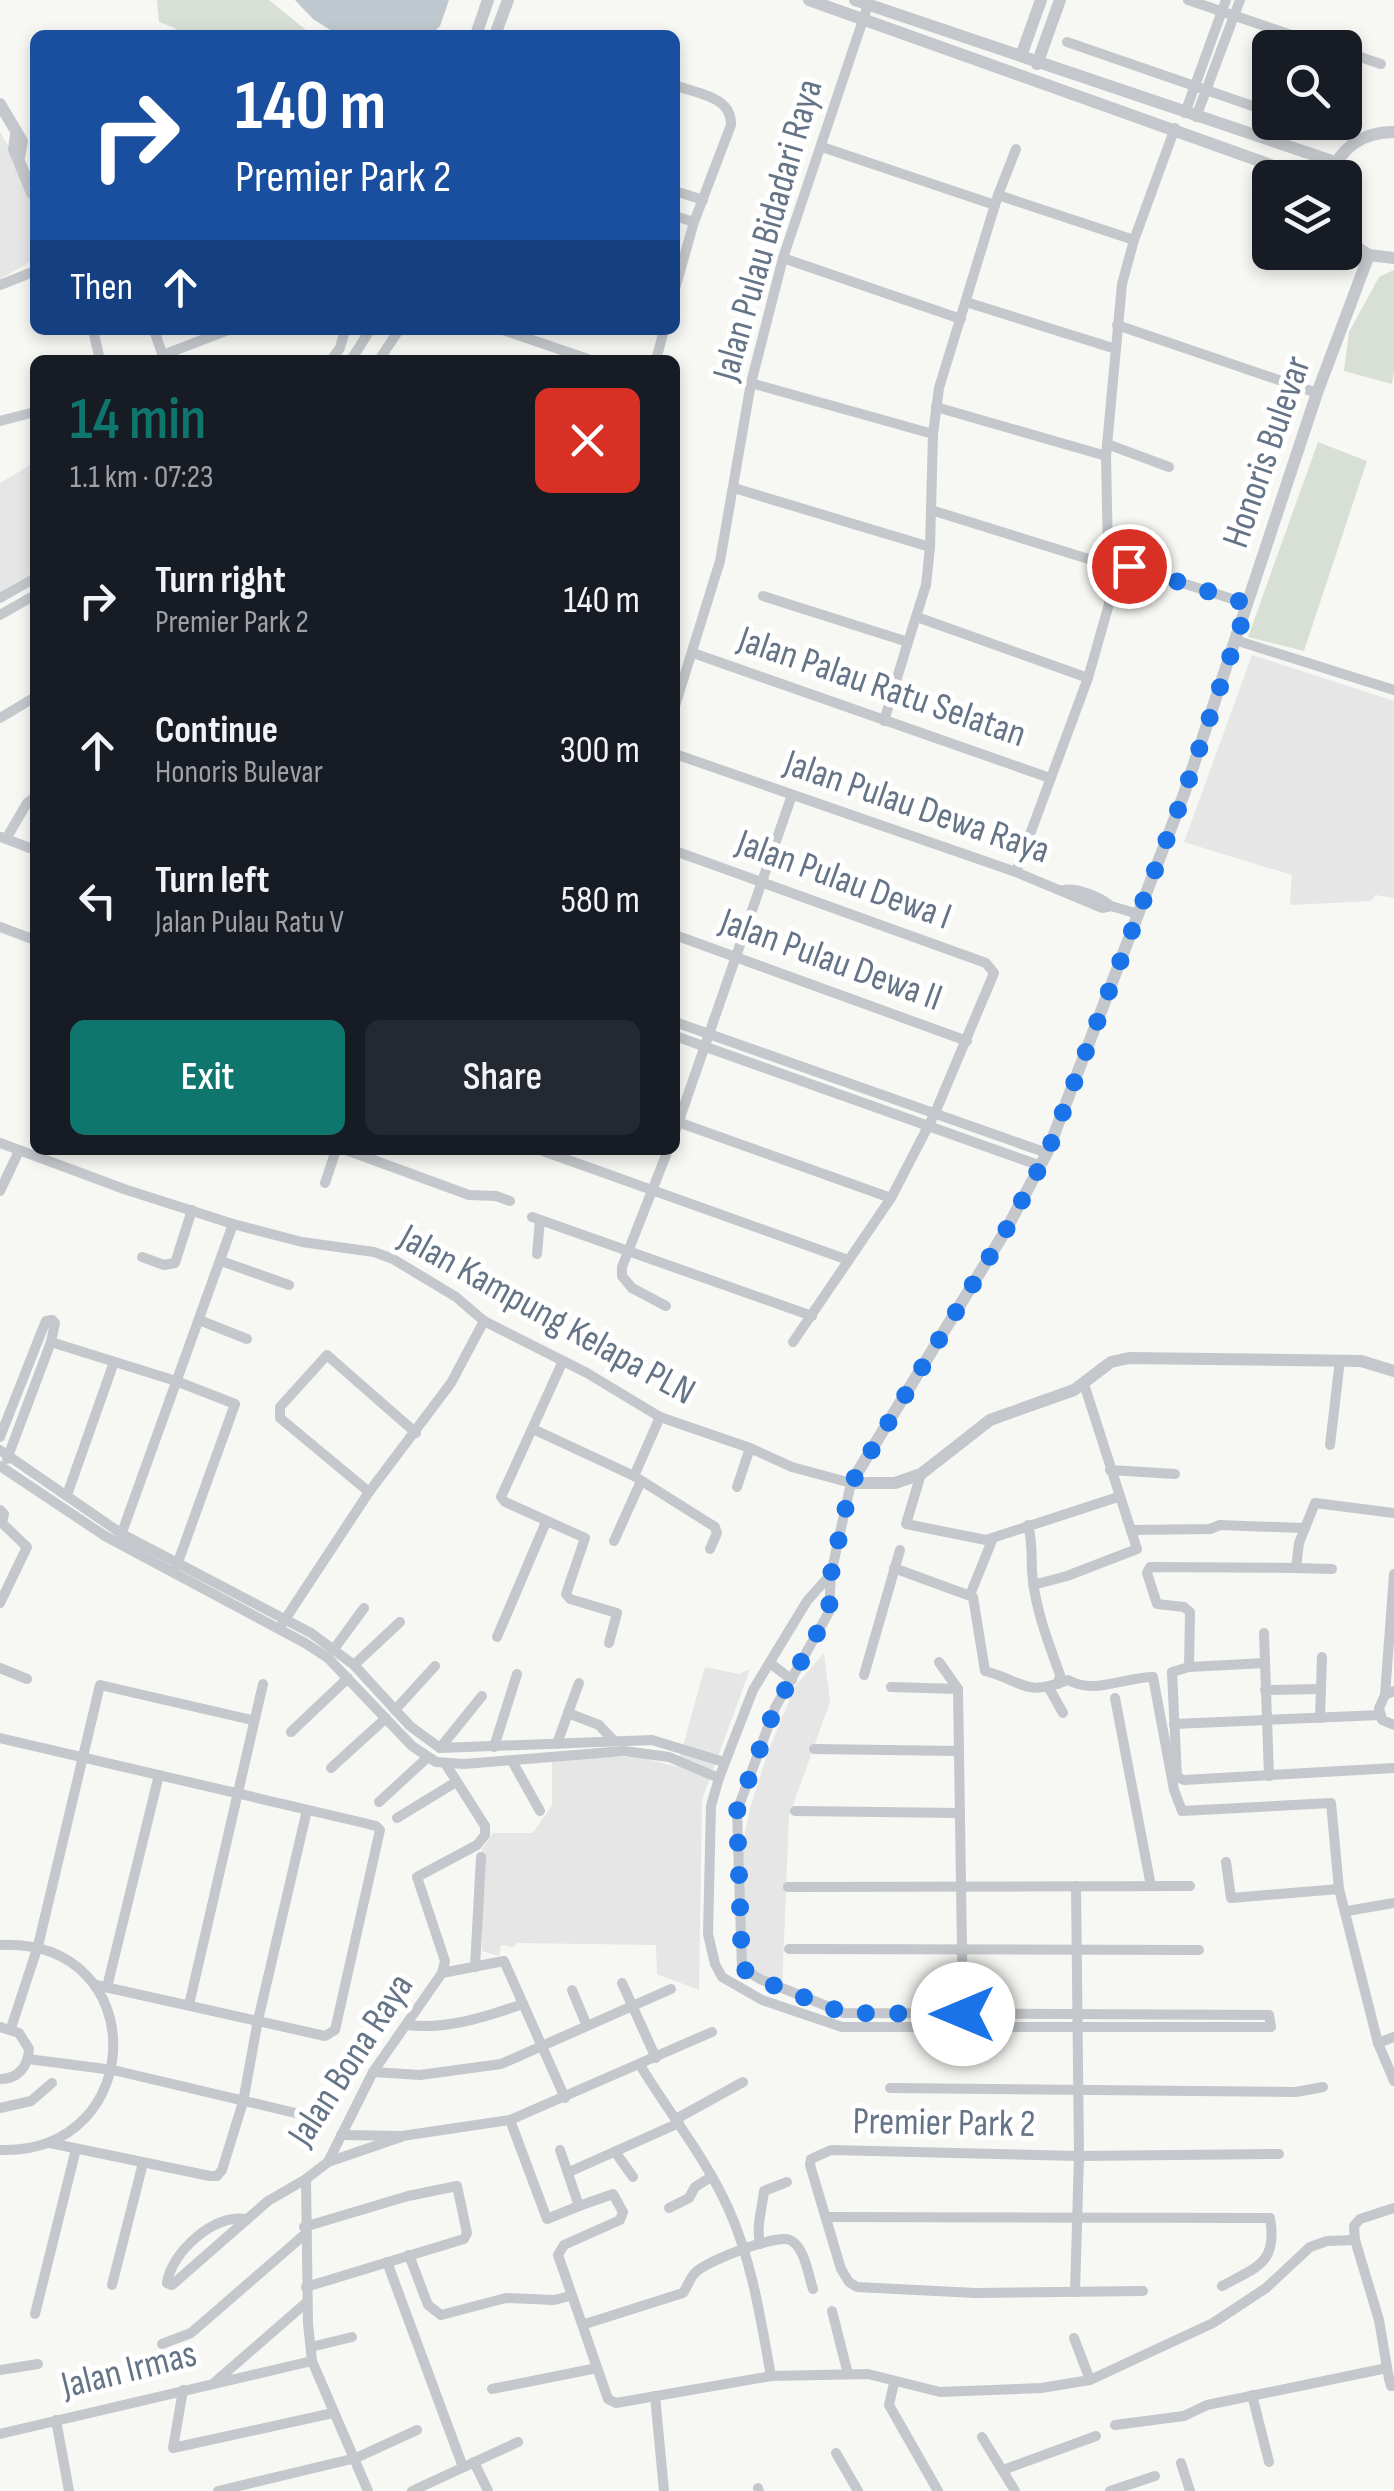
<!DOCTYPE html>
<html lang="en">
<head>
<meta charset="utf-8">
<style>
	body { margin:0; font-family:"Sofia Sans Condensed",sans-serif; background:#242831; color:#f1f3f6; height:100vh; display:flex; flex-direction:column; font-size:38px; white-space:nowrap }
	* { box-sizing:border-box; margin:0 }
	p { font-size:32px; color:#9ea1a6 }
	.icon { flex:none; width:55px; height:55px; fill:none; stroke:currentColor; stroke-width:2; stroke-linecap:round; stroke-linejoin:round }
	.map { position:relative; flex:1; overflow:hidden }
	.details { position:absolute; left:30px; top:355px; width:650px; height:800px; display:flex; flex-direction:column; background:#171b24; border-radius:15px; box-shadow:0 5px 15px #0003 }
	.details>* { flex:none }
	.hud { position:absolute; left:30px; top:30px; width:650px; height:305px; border-radius:15px; box-shadow:0 5px 15px #0003; background:#1a4fa0; color:#fff; overflow:hidden }
	.fabs { position:absolute; left:1252px; top:30px; display:grid; gap:20px }
	.fabs a { display:grid; place-items:center; width:110px; height:110px; border-radius:15px; background:#171b24; box-shadow:0 5px 15px #0003; font-size:50px }
	.pin { position:absolute; display:grid; place-items:center; width:85px; height:85px; color:#fff; margin:-42px; border:5px solid #fff; border-radius:50%; box-shadow:0 2px 10px #0007 }
	.me { position:absolute; width:110px; margin:-55px; rotate:270deg; stroke-linejoin:round; filter:drop-shadow(0 0 8px #0008) }
	.turn { display:flex; align-items:center; gap:35px; height:210px; padding:0 40px; font-size:45px }
	.turn .icon { width:130px; height:130px; stroke-width:2.5 }
	.turn b { display:block; font-size:70px; line-height:85px }
	.then { display:flex; align-items:center; height:95px; padding:0 40px; background:#0003; gap:20px; font-size:38px }
	.round { display:grid; place-items:center; flex:none; width:105px; height:105px; border-radius:15px; background:#242831 }
	.head { display:flex; align-items:center; justify-content:space-between; height:170px; padding:0 40px }
	h1 { font-size:60px; font-weight:600; line-height:75px; color:#0f766e }
	.cta { display:flex; gap:20px; margin-top:auto; padding:20px 40px }
	.cta a { flex:1; height:115px; border-radius:15px; background:#0f766e; color:#fff; font-size:40px; font-weight:600; line-height:115px; text-align:center }
	.cta a+a { background:#242831; color:#f1f3f6 }
	ul { padding:0; list-style:none }
	li { display:flex; align-items:center; gap:30px; height:150px; padding:0 40px }
	li div { flex:1 }
	li b { display:block; font-size:38px }
	li em { font-style:normal }
	.map>svg:first-child { display:block }
	.built { fill:#e5e6e5 }
	.green { fill:#d8dfd5 }
	.water { fill:#bfc8ce }
	.lines { fill:none; stroke-linecap:round; stroke-linejoin:round }
	.minor { stroke:#c4c7cb; stroke-width:10 }
	.tertiary { stroke:#c4c7cb; stroke-width:12 }
	.route { stroke:#1a73e8; stroke-width:18; stroke-dasharray:0 32.4 }
	.labels { text-anchor:middle; dominant-baseline:central; stroke-width:10; stroke-linejoin:round; paint-order:stroke }
	.street-label { font-size:38px; fill:#657486; stroke:#fff }
</style>
</head>
<body>
<div class="map">
<svg width="1394" height="2491" viewBox="0 0 1394 2491">
	<rect width="100%" height="100%" fill="#f7f7f4"/>
	<g class="built">
		<path d="M0,132L35,194V259L0,279Z"/>
		<path d="M35,462V571L0,593V483Z"/>
		<path d="M1252,655L1394,701V898L1375,895L1371,901L1290,905L1292,875L1184,842Z"/>
		<path d="M824,1653L830,1702L789,1816L782,1988L755,1980L738,1959V1869L750,1808L768,1752L795,1686Z"/>
		<path d="M705,1667L739,1674L750,1669L702,1800L699,1990L657,1974L656,1945L518,1943L513,1947L501,1945L499,1956L482,1951V1849L493,1833H533L552,1805V1762L593,1757H639L677,1767Z"/>
	</g>
	<g class="green">
		<path d="M157,0H269L312,35H179L175,28L159,22Z"/>
		<path d="M1394,270V370L1392,384L1344,371L1349,332L1379,277Z"/>
		<path d="M1318,442L1367,461L1304,651L1248,637Z"/>
	</g>
	<path class="water" d="M295,0H449L440,26L431,35H338L313,19Z"/>
	<g class="lines">
		<g class="minor">
			<path d="M1188,0L1330,48"/>
			<path d="M1067,42L1270,112"/>
			<path d="M1345,52L1381,64"/>
			<path d="M675,85C697,94 732,96 731,125L694,222L675,289"/>
			<path d="M1185,113L1226,0"/>
			<path d="M1196,117L1240,0"/>
			<path d="M1301,122L1311,126"/>
			<path d="M822,147L995,205"/>
			<path d="M675,191L703,200"/>
			<path d="M998,195L1134,240"/>
			<path d="M675,216L694,222"/>
			<path d="M783,258L961,319"/>
			<path d="M0,285L35,271"/>
			<path d="M966,302L1116,349"/>
			<path d="M1117,325L1317,393"/>
			<path d="M93,330L100,360"/>
			<path d="M154,330L164,359"/>
			<path d="M503,330L591,360"/>
			<path d="M163,355L228,330"/>
			<path d="M331,360L340,348L345,330"/>
			<path d="M351,360L370,330"/>
			<path d="M379,360L399,330"/>
			<path d="M656,360L664,330"/>
			<path d="M751,383L933,434"/>
			<path d="M936,407L1106,456"/>
			<path d="M0,421L35,412"/>
			<path d="M1107,444L1169,467"/>
			<path d="M734,488L930,547"/>
			<path d="M931,510L1108,565"/>
			<path d="M1129,566L1248,604"/>
			<path d="M763,596L908,642L884,721"/>
			<path d="M0,598L35,578"/>
			<path d="M0,615L35,595"/>
			<path d="M917,617L1088,678"/>
			<path d="M1235,640L1394,690"/>
			<path d="M908,642L926,585L930,547L933,434L939,388L998,195L1016,149"/>
			<path d="M693,653L1050,778"/>
			<path d="M675,706L720,561L751,383L783,258L868,5"/>
			<path d="M0,718L35,697"/>
			<path d="M675,754L1016,872L1102,908L1111,906L1138,914"/>
			<path d="M1,837L35,850"/>
			<path d="M6,839L27,803L35,797"/>
			<path d="M675,851L986,963L994,973L935,1113L891,1198L793,1342"/>
			<path d="M1016,872L1088,678L1109,604L1106,456L1122,284L1134,240L1175,128"/>
			<path d="M1063,890C1076,887 1100,897 1111,906"/>
			<path d="M0,927L35,940"/>
			<path d="M675,935L967,1041"/>
			<path d="M675,1022L1047,1153"/>
			<path d="M675,1036L1041,1166"/>
			<path d="M675,1121L891,1198"/>
			<path d="M675,1132L792,795"/>
			<path d="M0,1143L124,1189L233,1224L302,1242L374,1252L393,1259L456,1297L484,1321L587,1373L660,1417L750,1448L792,1467L851,1483L831,1574"/>
			<path d="M346,1150L469,1195L496,1196L510,1201"/>
			<path d="M540,1150L848,1260"/>
			<path d="M325,1183L336,1150"/>
			<path d="M0,1191L19,1151"/>
			<path d="M532,1217L812,1316"/>
			<path d="M537,1254L540,1220"/>
			<path d="M142,1257L164,1265L175,1263L192,1210"/>
			<path d="M221,1261L289,1285"/>
			<path d="M666,1306L632,1288L622,1276V1267L668,1150"/>
			<path d="M199,1320L247,1339"/>
			<path d="M51,1342L176,1381L235,1404L177,1565"/>
			<path d="M563,1361L501,1497L505,1502L585,1538L566,1594L570,1599L617,1613L609,1643"/>
			<path d="M533,1429L634,1476L715,1527L717,1533L710,1549"/>
			<path d="M0,1437L43,1328L46,1321L52,1320"/>
			<path d="M1330,1445L1340,1360"/>
			<path d="M0,1450L122,1534L311,1633L354,1665L410,1726L440,1748L652,1740L724,1762"/>
			<path d="M7,1459L51,1342L55,1323L52,1320"/>
			<path d="M0,1466L105,1536L305,1643L328,1658L412,1746L436,1762L464,1764L624,1751L669,1757L719,1778"/>
			<path d="M1110,1470L1175,1474"/>
			<path d="M921,1474L906,1524L986,1540L1118,1497"/>
			<path d="M634,1476L660,1417"/>
			<path d="M737,1487L750,1448"/>
			<path d="M369,1492L280,1418V1407L327,1355L416,1433"/>
			<path d="M67,1495L114,1362"/>
			<path d="M0,1510L4,1514L2,1523L27,1547L0,1603"/>
			<path d="M1028,1525C1034,1548 1030,1560 1033,1581C1037,1614 1049,1644 1060,1675L1058,1684"/>
			<path d="M1131,1530L1210,1529L1220,1525L1303,1528"/>
			<path d="M120,1538L233,1224"/>
			<path d="M614,1541L641,1481"/>
			<path d="M894,1568L973,1597L985,1671C1026,1682 1023,1697 1068,1680C1095,1695 1125,1677 1153,1677L1174,1790L1182,1811L1331,1803L1339,1889L1378,2043L1394,2081"/>
			<path d="M1332,1569L1296,1568L1299,1543L1315,1503L1394,1513"/>
			<path d="M831,1574L829,1612L775,1708L737,1811L742,1968L760,1979L844,2013L1269,2015L1271,2027H842L762,2000L722,1977L715,1964L708,1934L711,1806L719,1778L753,1690L807,1601Z"/>
			<path d="M1033,1585L1067,1576L1137,1549L1084,1384"/>
			<path d="M970,1595L993,1538"/>
			<path d="M282,1624L369,1492L451,1383L484,1321"/>
			<path d="M1264,1633L1269,1776"/>
			<path d="M497,1637L546,1522"/>
			<path d="M334,1649L364,1608"/>
			<path d="M939,1662L958,1689L963,2014"/>
			<path d="M770,1663L792,1680"/>
			<path d="M1265,1663L1189,1667L1172,1672L1177,1777L1184,1780L1394,1768"/>
			<path d="M354,1665L400,1622"/>
			<path d="M1189,1667L1190,1612L1184,1607L1157,1604L1147,1573L1150,1567L1296,1568"/>
			<path d="M0,1668L27,1679"/>
			<path d="M864,1675L900,1550"/>
			<path d="M579,1683L568,1713L599,1725L614,1741"/>
			<path d="M891,1687L958,1689"/>
			<path d="M1049,1688L1063,1713"/>
			<path d="M1265,1690L1321,1689"/>
			<path d="M1394,1691L1385,1695L1379,1708L1382,1720L1394,1725"/>
			<path d="M1385,1695L1394,1574"/>
			<path d="M1115,1698L1151,1886"/>
			<path d="M395,1710L435,1666"/>
			<path d="M1320,1718L1322,1657"/>
			<path d="M1174,1724L1380,1715"/>
			<path d="M291,1732L348,1678"/>
			<path d="M0,1738L360,1822L376,1826L380,1830L335,2030L325,2036L96,1985"/>
			<path d="M557,1744L568,1713"/>
			<path d="M494,1747L517,1674"/>
			<path d="M440,1748L482,1696"/>
			<path d="M814,1749L959,1751"/>
			<path d="M512,1761L540,1811"/>
			<path d="M331,1768L386,1718"/>
			<path d="M379,1802L428,1757"/>
			<path d="M795,1811L960,1813"/>
			<path d="M397,1818L456,1782"/>
			<path d="M1226,1862L1231,1898L1339,1889"/>
			<path d="M788,1887L1190,1886"/>
			<path d="M1347,1911L1394,1903"/>
			<path d="M0,1945C154,1938 148,2155 0,2150"/>
			<path d="M789,1949L1199,1950"/>
			<path d="M475,1967L481,1857"/>
			<path d="M442,1973L504,1961L565,2098"/>
			<path d="M622,1983L656,2058"/>
			<path d="M107,1987L159,1775"/>
			<path d="M572,1990L587,2026"/>
			<path d="M189,2005L263,1684"/>
			<path d="M406,2025C447,2030 485,2017 523,2004"/>
			<path d="M0,2027L19,2033L29,2049C28,2067 18,2079 0,2079"/>
			<path d="M11,2028L38,1946L100,1685L252,1720"/>
			<path d="M1378,2043L1394,2037"/>
			<path d="M28,2059L113,2070L304,2115"/>
			<path d="M640,2065C669,2113 706,2158 729,2210C752,2261 761,2321 771,2376"/>
			<path d="M373,2072L420,2075L501,2064L671,1989"/>
			<path d="M890,2088L1296,2092L1323,2087"/>
			<path d="M0,2108L31,2101L52,2083"/>
			<path d="M676,2119L743,2082"/>
			<path d="M510,2120L547,2219L579,2206"/>
			<path d="M341,2135L402,2136L510,2120L712,2032"/>
			<path d="M50,2143L210,2176H217L222,2170L243,2102L258,2020L307,1810"/>
			<path d="M560,2150L579,2206L613,2194L623,2212L620,2220L564,2245L558,2255L608,2399L616,2403L771,2376L868,2374L940,2392L1041,2388L1090,2380L1213,2323L1266,2288L1310,2247L1327,2241L1355,2240"/>
			<path d="M616,2153L633,2177"/>
			<path d="M328,2162L401,2137"/>
			<path d="M569,2172L679,2123"/>
			<path d="M669,2208L689,2198L695,2187L711,2177"/>
			<path d="M1394,2208L1360,2219L1354,2226L1355,2240L1379,2320L1389,2379L1391,2386H1394"/>
			<path d="M826,2217L1270,2218C1278,2263 1257,2267 1222,2286"/>
			<path d="M304,2227L408,2196L457,2186L467,2233L464,2239L306,2287"/>
			<path d="M760,2244C756,2226 762,2210 764,2191L787,2182"/>
			<path d="M409,2255L428,2305L441,2315L506,2298L554,2300L570,2296"/>
			<path d="M387,2262L463,2467"/>
			<path d="M167,2283L172,2285L268,2201L306,2179"/>
			<path d="M167,2283C171,2253 214,2213 246,2219"/>
			<path d="M112,2285L143,2163"/>
			<path d="M1143,2291L975,2293L857,2287L849,2282L841,2269L810,2165L811,2159L831,2150L1079,2156L1279,2154"/>
			<path d="M1075,2292L1079,2156L1076,1886"/>
			<path d="M832,2311L848,2374"/>
			<path d="M35,2314L76,2149"/>
			<path d="M585,2324L683,2293C687,2287 690,2278 695,2273C705,2261 777,2234 790,2240C805,2247 808,2275 813,2289"/>
			<path d="M1074,2338L1090,2380"/>
			<path d="M162,2344L191,2333L304,2235"/>
			<path d="M311,2347L352,2337"/>
			<path d="M0,2370L38,2364"/>
			<path d="M215,2382L307,2302"/>
			<path d="M894,2383L889,2405L938,2491"/>
			<path d="M492,2389L597,2368"/>
			<path d="M183,2390L173,2448L333,2413"/>
			<path d="M1252,2395L1269,2462"/>
			<path d="M655,2396L664,2491"/>
			<path d="M56,2420L69,2491"/>
			<path d="M1115,2425L1184,2416L1207,2405L1387,2368"/>
			<path d="M0,2434L312,2361"/>
			<path d="M982,2437L1015,2491"/>
			<path d="M836,2453L858,2491"/>
			<path d="M474,2462L488,2491"/>
			<path d="M1181,2463L1190,2491"/>
			<path d="M1003,2470L1096,2436"/>
			<path d="M758,2488L759,2491"/>
			<path d="M218,2491L356,2458L417,2430"/>
			<path d="M368,2491L312,2361L308,2324L306,2179L328,2162L373,2072L442,1973L445,1961L417,1877L477,1845L485,1835V1826L445,1763"/>
			<path d="M412,2491L518,2442"/>
			<path d="M1110,2491L1155,2476"/>
		</g>
		<g class="tertiary">
			<path d="M809,0L1307,178"/>
			<path d="M855,0L1335,162"/>
			<path d="M476,35L488,0"/>
			<path d="M495,35L508,0"/>
			<path d="M1021,56L1041,0"/>
			<path d="M1037,64L1060,0"/>
			<path d="M0,104L22,141L19,157"/>
			<path d="M16,135L14,149L32,193L35,192"/>
			<path d="M1329,178C1340,148 1362,132 1394,132"/>
			<path d="M1345,240L1369,255L1394,258"/>
			<path d="M1369,255L1317,393L1184,794L1047,1153L1006,1230L851,1483H895L921,1474L990,1420L1074,1390L1111,1362L1129,1358L1361,1361L1394,1371"/>
		</g>
	</g>
	<g class="lines">
		<path class="route" d="M963,2014L844,2013L760,1980L742,1968L737,1811L775,1708L829,1612L831,1574L851,1484L1006,1230L1047,1154L1184,794L1248,604L1129,566"/>
	</g>
	<g class="labels">
		<g class="street-label">
			<text transform="translate(768 230) rotate(-74)">Jalan Pulau Bidadari Raya</text>
			<text transform="translate(1267 452) rotate(-71)">Honoris Bulevar</text>
			<text transform="translate(882 687) rotate(19)">Jalan Palau Ratu Selatan</text>
			<text transform="translate(917 807) rotate(19)">Jalan Pulau Dewa Raya</text>
			<text transform="translate(844 880) rotate(20)">Jalan Pulau Dewa I</text>
			<text transform="translate(831 960) rotate(20)">Jalan Pulau Dewa II</text>
			<text transform="translate(547 1315) rotate(29)">Jalan Kampung Kelapa PLN</text>
			<text transform="translate(351 2060) rotate(-57)">Jalan Bona Raya</text>
			<text transform="translate(944 2123) rotate(1)">Premier Park 2</text>
			<text transform="translate(129 2370) rotate(-14)">Jalan Irmas</text>
		</g>
	</g>
</svg>
<div class="fabs">
<a><svg class="icon" aria-label="search" viewBox="0 0 24 24"><circle cx="10" cy="10" r="6"/><path d="M15 15l6 6"/></svg></a>
<a><svg class="icon" aria-label="layers" viewBox="0 0 24 24"><path d="M12 4l9 5-9 5-9-5zM3 14l9 5 9-5"/></svg></a>
</div>
<div class="pin" style="left:1129px;top:566px;background:#d93025"><svg class="icon" aria-label="arrive" viewBox="0 0 24 24"><path d="M6 21V4h12l-3 4 3 4H6"/></svg></div>
<svg class="me" style="left:963px;top:2014px" viewBox="-20 -20 40 40"><circle r="19" fill="#fff"/><path d="M0-13L10 11 0 6-10 11z" fill="#1a73e8"/></svg>
<div class="hud">
<div class="turn"><svg class="icon" aria-label="right" viewBox="0 0 24 24"><path d="M7 20v-9h11M14 6l5 5-5 5"/></svg><div><b>140 m</b>Premier Park 2</div></div>
<div class="then">Then<svg class="icon" aria-label="ahead" viewBox="0 0 24 24"><path d="M12 20V5M6 11l6-6 6 6"/></svg></div>
</div>
<section class="details">
<div class="head"><div><h1>14 min</h1><p>1.1 km · 07:23</p></div><a class="round" style="background:#d93025;color:#fff"><svg class="icon" aria-label="close" viewBox="0 0 24 24"><path d="M6 6l12 12M18 6L6 18"/></svg></a></div>
<ul>
<li><svg class="icon" aria-label="right" viewBox="0 0 24 24"><path d="M7 20v-9h11M14 6l5 5-5 5"/></svg><div><b>Turn right</b><p>Premier Park 2</p></div><em>140 m</em></li>
<li><svg class="icon" aria-label="ahead" viewBox="0 0 24 24"><path d="M12 20V5M6 11l6-6 6 6"/></svg><div><b>Continue</b><p>Honoris Bulevar</p></div><em>300 m</em></li>
<li><svg class="icon" aria-label="left" viewBox="0 0 24 24"><path d="M17 20v-9H6M10 6l-5 5 5 5"/></svg><div><b>Turn left</b><p>Jalan Pulau Ratu V</p></div><em>580 m</em></li>
</ul>
<div class="cta"><a>Exit</a><a>Share</a></div>
</section>
</div>
</body>
</html>
